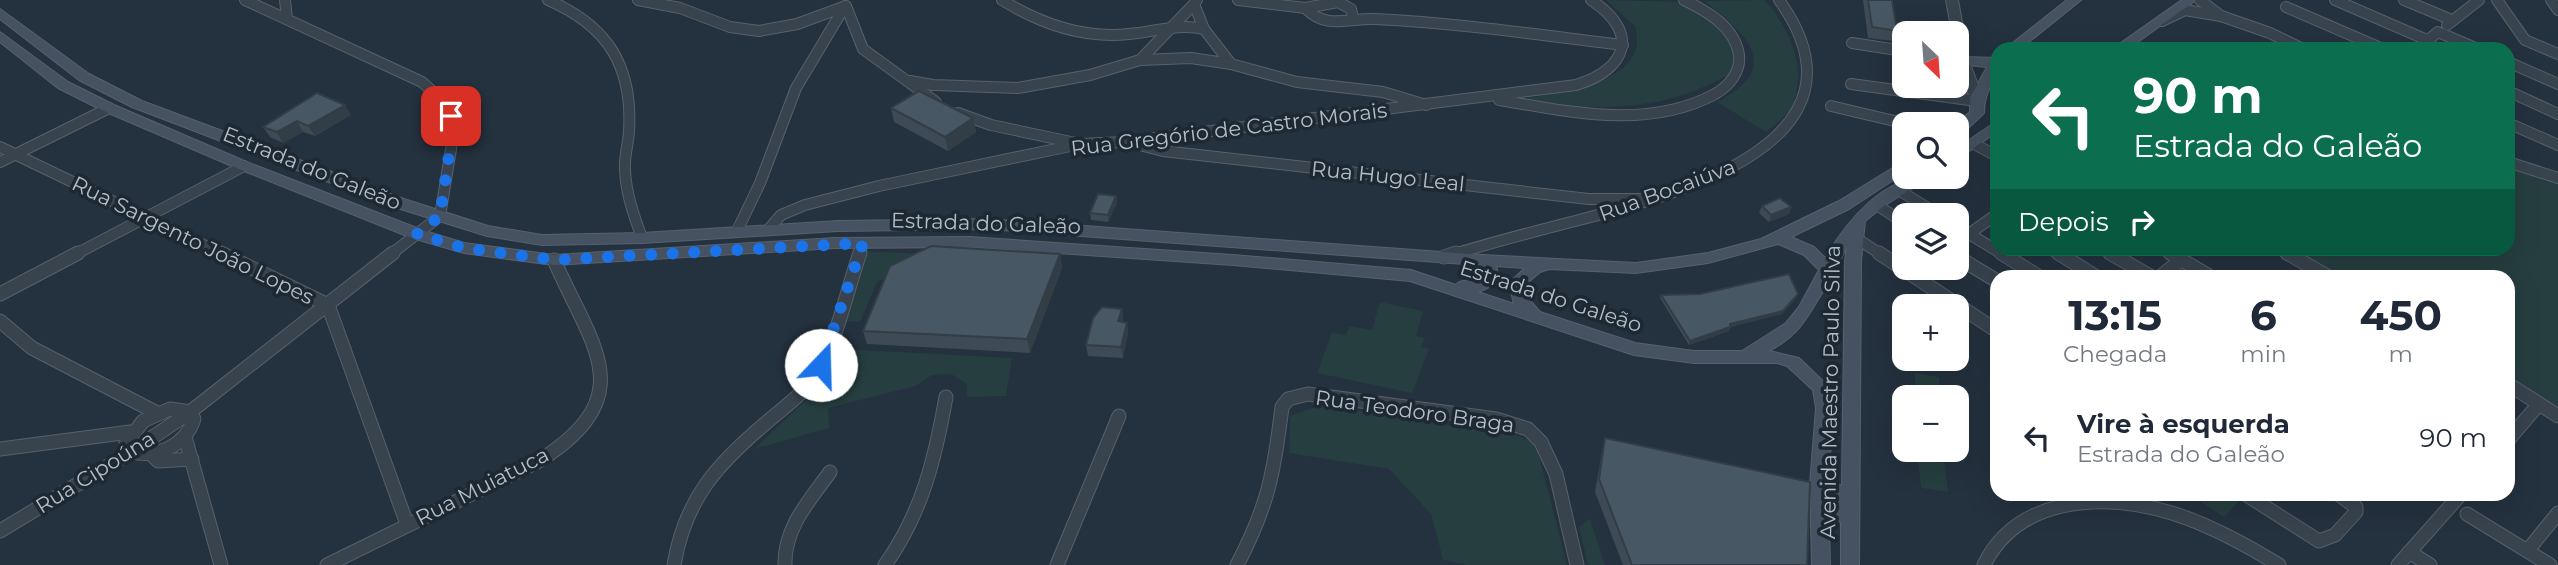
<!DOCTYPE html>
<html lang="pt">
<head>
<meta charset="utf-8">
<style>
	body { margin:0; font-family:Montserrat,sans-serif; background:#f6f6f7; color:#1f2937; height:100vh; display:flex; flex-direction:column; font-size:26px; white-space:nowrap }
	* { box-sizing:border-box; margin:0 }
	p { font-size:23px; color:#747a83 }
	.icon { flex:none; width:38px; height:38px; fill:none; stroke:currentColor; stroke-width:2; stroke-linecap:round; stroke-linejoin:round }
	.map { position:relative; flex:1; overflow:hidden }
	.drawer { position:absolute; left:1990px; top:270px; width:525px; height:231px; display:flex; flex-direction:column; background:#fff; border-radius:21px; box-shadow:0 7px 28px #0002 }
	.drawer>* { flex:none }
	.banner { position:absolute; left:1990px; top:42px; width:525px; height:214px; border-radius:21px; box-shadow:0 7px 28px #0002; background:#0b6e4f; color:#fff; overflow:hidden }
	.needle { width:46px; rotate:155deg }
	.controls { position:absolute; left:1892px; top:21px; display:grid; gap:14px }
	.controls a { display:grid; place-items:center; width:77px; height:77px; border-radius:14px; background:#fff; box-shadow:0 7px 28px #0002; font-size:35px }
	.pin { position:absolute; display:grid; place-items:center; width:60px; height:60px; color:#fff; margin:-30px; border-radius:14px; box-shadow:0 4px 10px #0006 }
	.me { position:absolute; width:77px; margin:-38px; rotate:21deg; stroke-linejoin:round; filter:drop-shadow(0 0 5px #0008) }
	.turn { display:flex; align-items:center; gap:24px; height:147px; padding:0 28px; font-size:32px }
	.turn .icon { width:91px; height:91px; stroke-width:2.5 }
	.turn b { display:block; font-size:49px; line-height:60px }
	.then { display:flex; align-items:center; height:66px; padding:0 28px; background:#0003; gap:14px; font-size:26px }
	.eta { display:flex; justify-content:space-evenly; align-items:center; height:119px; text-align:center }
	.eta b { font-size:42px; font-weight:700; line-height:49px }
	ul { padding:0; list-style:none }
	li { display:flex; align-items:center; gap:21px; height:98px; padding:0 28px }
	li div { flex:1 }
	li b { display:block; font-size:26px }
	li em { font-style:normal }
	.map>svg:first-child { display:block }
	.green { fill:#263e3f }
	.lines { fill:none; stroke-linecap:round; stroke-linejoin:round }
	.minor-far1-casing { stroke:#56616c; stroke-width:12 }
	.minor-casing { stroke:#56616c; stroke-width:15 }
	.tertiary-casing { stroke:#56616c; stroke-width:2 }
	.secondary-casing { stroke:#56616c; stroke-width:2 }
	.minor-far1 { stroke:#38434e; stroke-width:10 }
	.minor { stroke:#38434e; stroke-width:13 }
	.tertiary { fill:#38434e; fill-rule:evenodd }
	.secondary { fill:#465261; fill-rule:evenodd }
	.wall { fill:#3e4b56 }
	.shaded-wall { fill:#323d46 }
	.building { fill:#485764; stroke:#323d46; stroke-width:2 }
	.route { stroke:#1a73e8; stroke-width:12; stroke-dasharray:0 21.6 }
	.labels { text-anchor:middle; dominant-baseline:central; stroke-width:7; stroke-linejoin:round; paint-order:stroke }
	.street-label { font-size:21px; fill:#b4bec9; stroke:#1d2833 }
</style>
</head>
<body>
<div class="map">
<svg width="2558" height="565" viewBox="0 0 2558 565">
	<rect width="100%" height="100%" fill="#24313e"/>
	<g class="green">
		<path d="M1606,0L1683,2L1713,23L1731,43L1736,58L1730,74C1656,116 1592,109 1511,101C1547,94 1623,88 1636,49C1638,43 1636,33 1636,27Z"/>
		<path d="M1764,0C1790,28 1807,66 1793,105C1789,115 1774,125 1766,132L1717,102C1784,67 1747,34 1704,1Z"/>
		<path d="M2508,165L2558,182V407L2508,376V276H2341L2292,249L2508,248Z"/>
		<path d="M865,251L929,254L877,282L860,322L840,321Z"/>
		<path d="M1380,302L1423,311L1416,336L1425,338L1421,347L1429,349L1412,393L1317,373L1332,332L1346,335L1349,326L1372,330Z"/>
		<path d="M840,349L1012,358L1006,396L967,397V384L951,374L932,375L916,386L828,408L829,428L754,449L826,381Z"/>
		<path d="M1915,373L1939,377L1940,397H1915Z"/>
		<path d="M1321,405L1519,436L1536,444L1567,565H1467L1443,560L1431,514L1389,469L1289,453L1290,416Z"/>
		<path d="M1918,460L1945,463L1948,492L1921,488Z"/>
		<path d="M2189,494H2230L2240,500L2224,517Z"/>
		<path d="M1590,519L1605,565H1588L1579,527Z"/>
	</g>
	<g class="lines">
		<g class="minor-far1-casing">
			<g id="minor-far1">
				<path d="M245,0L422,82L443,101L451,115L453,137L440,216L390,255"/>
				<path d="M285,0L287,19"/>
				<path d="M548,0C608,26 633,66 629,132C628,145 624,157 625,170C626,194 634,216 642,238"/>
				<path d="M638,0L680,8L730,27L759,31L797,24L846,6L863,49L936,102"/>
				<path d="M1002,0C1041,24 1083,39 1129,34C1154,32 1179,23 1204,29"/>
				<path d="M1197,0L1194,4L1204,29L1231,64L1297,82L1383,92L1426,105"/>
				<path d="M1238,0L1305,8L1338,2L1351,9L1353,18"/>
				<path d="M2335,0L2427,40"/>
				<path d="M2404,0L2452,20"/>
				<path d="M2497,0L2525,40L2558,54"/>
				<path d="M2551,0L2558,10"/>
				<path d="M2286,7L2383,49"/>
				<path d="M1305,8C1327,30 1346,18 1375,19C1458,23 1540,35 1623,45"/>
				<path d="M2221,16L2270,33L2303,49"/>
				<path d="M2162,21L2185,10L2221,16L2200,0"/>
				<path d="M2447,25L2479,0"/>
				<path d="M1852,43L1904,51"/>
				<path d="M2417,49L2438,32L2478,49"/>
				<path d="M1140,60L1191,58L1231,64"/>
				<path d="M2508,62L2558,84"/>
				<path d="M910,81L933,85L1018,88L1090,75L1140,60L1194,4"/>
				<path d="M1851,84L1977,101"/>
				<path d="M2508,91L2558,114"/>
				<path d="M1499,100C1571,112 1648,130 1715,94C1729,86 1741,72 1739,55C1735,27 1707,11 1684,0"/>
				<path d="M1831,106L1907,124"/>
				<path d="M958,113L991,125L1076,143"/>
				<path d="M2508,123L2558,145"/>
				<path d="M1132,143L1163,151L1589,199H1654"/>
				<path d="M1974,144L1997,156"/>
				<path d="M0,147L224,255"/>
				<path d="M0,162L109,108"/>
				<path d="M2508,162L2558,178"/>
				<path d="M1902,192L1939,215"/>
				<path d="M1877,205L1904,223"/>
				<path d="M1956,226L2004,255"/>
				<path d="M769,229L781,215L805,205L879,186L1080,144L1124,142L1576,85C1628,69 1640,32 1591,0"/>
				<path d="M737,231L760,183L796,88L845,6"/>
				<path d="M1969,234L1997,214"/>
				<path d="M1856,238L1882,255"/>
				<path d="M2049,248L2060,255"/>
				<path d="M2101,248L2113,255"/>
				<path d="M2161,248L2173,255"/>
				<path d="M2278,248L2290,255"/>
				<path d="M74,255L244,166"/>
				<path d="M859,255L863,243"/>
				<path d="M1451,255C1493,242 1536,231 1579,220C1679,194 1881,141 1779,0"/>
			</g>
		</g>
		<g class="minor-casing">
			<g id="minor">
				<path d="M221,253L328,305L407,524"/>
				<path d="M1879,253L1997,331"/>
				<path d="M2001,253L2038,276"/>
				<path d="M2058,253L2095,276"/>
				<path d="M2110,253L2150,276"/>
				<path d="M2170,253L2209,276"/>
				<path d="M2287,253L2327,276"/>
				<path d="M1956,256L1997,281"/>
				<path d="M1444,257L1456,253"/>
				<path d="M2161,276L2181,260"/>
				<path d="M0,294L78,253"/>
				<path d="M0,321L32,348L157,413"/>
				<path d="M2508,384L2558,416"/>
				<path d="M170,409L190,412L194,419C185,446 158,458 131,452L126,444L143,421Z"/>
				<path d="M185,437L221,565"/>
				<path d="M2508,440L2539,404"/>
				<path d="M0,449L130,432"/>
				<path d="M151,454L158,461L192,459"/>
				<path d="M2245,494L2319,541L2335,535L2356,512V507L2338,494"/>
				<path d="M2467,514L2550,565"/>
				<path d="M0,531L131,452L190,412L393,253"/>
				<path d="M2528,550L2558,513"/>
				<path d="M2409,552L2430,565"/>
				<path d="M327,565L539,461C642,395 593,349 554,260"/>
				<path d="M674,565C685,499 717,464 767,422C783,408 801,396 813,378C838,341 845,295 860,253"/>
				<path d="M785,565C784,528 809,501 830,472"/>
				<path d="M885,565C922,513 935,459 946,397"/>
				<path d="M1057,565L1119,416"/>
				<path d="M1237,565C1268,506 1274,473 1282,407L1288,399L1308,394L1496,419L1528,429L1541,442L1556,474L1577,565"/>
				<path d="M1984,565C2000,532 2027,514 2062,506C2140,489 2214,525 2279,565"/>
				<path d="M2398,565L2461,494"/>
			</g>
		</g>
		<g class="tertiary-casing">
			<path id="tertiary" d="M1946,0H1958L1969,61L1983,98L1981,101L1977,102C1960,94 1956,50 1956,33H1952Z"/>
		</g>
		<g class="secondary-casing">
			<g id="secondary">
				<path d="M2067,0H2081L2020,49H2005Z"/>
				<path d="M2182,0H2196L2128,49H2112Z"/>
				<path d="M0,9L89,74L142,101L404,199L488,226L542,235L642,233L838,221L987,219L1483,255L1636,263L1708,253L1761,239L1839,201L1904,161V173L1849,209L1791,237L1814,247L1825,258C1847,221 1884,175 1931,177L1885,205L1865,221L1861,261L1859,565H1841V523L1835,516L1828,496L1830,565H1812L1810,484L1816,408L1813,390L1787,366L1777,363H1694L1634,355L1410,281L1233,265L970,247L835,248L554,265L464,253L412,238L239,169L104,111L58,88L0,42V32L68,82L114,105L249,163L422,230L464,243L554,255L835,238L970,237L1233,255L1411,270L1456,285C1461,278 1473,282 1481,278L1482,270L1478,265L987,229L838,231L642,243L542,245L487,236L394,207L132,107L79,80L0,19ZM1778,244L1804,255L1819,270L1799,307L1786,323L1742,351H1694L1635,343L1540,312L1527,297L1525,285L1540,272L1549,269L1636,273L1708,263ZM1847,247L1845,261L1842,486L1828,480L1834,408L1829,387L1799,358L1769,351C1810,329 1812,302 1837,271L1835,269ZM1496,266L1525,268L1509,283L1514,304L1478,292C1492,287 1501,282 1496,266Z"/>
				<path d="M1963,57L1997,58C1997,83 1984,89 1984,113L1961,135L1956,136V124L1970,112V98L1987,67L1958,64L1956,61Z"/>
				<path d="M1997,121V132L1956,160V149Z"/>
			</g>
		</g>
		<use href="#minor-far1" class="minor-far1"/>
		<use href="#minor" class="minor"/>
		<use href="#tertiary" class="tertiary"/>
		<use href="#secondary" class="secondary"/>
	</g>
	<g class="wall">
		<path d="M1863,0H1892L1897,31L1893,41L1868,38Z"/>
		<path d="M317,93L351,115L315,136L303,132L283,143L270,137L263,127Z"/>
		<path d="M891,108L973,118L976,132L948,151L894,122Z"/>
		<path d="M1116,196L1117,203L1108,222L1091,220L1090,213Z"/>
		<path d="M1762,206L1791,207L1789,214L1769,222L1759,213Z"/>
		<path d="M1060,254L1062,268L1030,353L867,344L863,331Z"/>
		<path d="M1661,295L1796,298L1782,314L1730,327L1729,331L1689,345L1660,298Z"/>
		<path d="M1122,309L1123,320L1122,322L1127,323L1128,333L1123,358L1088,356L1086,345Z"/>
		<path d="M1605,438L1807,565H1623L1595,492L1602,452Z"/>
	</g>
	<g class="shaded-wall">
		<path d="M345,105L351,115L315,136L308,126Z"/>
		<path d="M973,118L976,132L948,151L945,137Z"/>
		<path d="M297,121L303,132L283,143L277,132Z"/>
		<path d="M1116,196L1117,203L1108,222V215Z"/>
		<path d="M1791,207L1789,214L1769,222L1771,215Z"/>
		<path d="M1060,254L1062,268L1030,353L1027,339Z"/>
		<path d="M1798,294L1796,298L1782,314L1730,327L1729,331L1689,345L1690,341Z"/>
		<path d="M1122,309L1123,320L1119,332L1118,321Z"/>
		<path d="M1127,323L1128,333L1123,358L1121,347Z"/>
	</g>
	<g class="building">
		<path d="M1868,0H1892L1897,31L1872,27Z"/>
		<path d="M919,91L973,118L945,137L891,108Z"/>
		<path d="M317,93L345,105L308,126L297,121L277,132L263,127Z"/>
		<path d="M1098,194L1116,196L1108,215L1090,213Z"/>
		<path d="M1780,198L1791,207L1771,215L1762,206Z"/>
		<path d="M931,246L1060,254L1027,339L863,331L890,266Z"/>
		<path d="M1789,274L1798,294L1783,311L1730,324V327L1690,341L1661,295L1700,294Z"/>
		<path d="M1102,307L1122,309L1118,321L1127,323L1121,347L1086,345L1093,318Z"/>
		<path d="M1605,438L1810,482L1807,565H1632L1599,479Z"/>
	</g>
	<g class="lines">
		<path class="route" d="M451,116L452,135L440,216L417,234L464,248L554,260L863,243L821,365"/>
	</g>
	<g class="labels">
		<g class="street-label">
			<text transform="translate(1229 129) rotate(-7)">Rua Gregório de Castro Morais</text>
			<text transform="translate(312 168) rotate(22)">Estrada do Galeão</text>
			<text transform="translate(1388 176) rotate(6)">Rua Hugo Leal</text>
			<text transform="translate(1667 190) rotate(-20)">Rua Bocaiúva</text>
			<text transform="translate(986 223) rotate(2)">Estrada do Galeão</text>
			<text transform="translate(193 240) rotate(26)">Rua Sargento João Lopes</text>
			<text transform="translate(1551 296) rotate(18)">Estrada do Galeão</text>
			<text transform="translate(1830 392) rotate(-89)">Avenida Maestro Paulo Silva</text>
			<text transform="translate(1415 411) rotate(8)">Rua Teodoro Braga</text>
			<text transform="translate(95 472) rotate(-32)">Rua Cipoúna</text>
			<text transform="translate(482 486) rotate(-27)">Rua Muiatuca</text>
		</g>
	</g>
</svg>
<div class="controls">
<a><svg class="needle" viewBox="-14 -14 28 28"><path d="M0-13l5 13h-10z" fill="#e53935"/><path d="M0 13l5-13h-10z" fill="#747a83"/></svg></a>
<a><svg class="icon" aria-label="search" viewBox="0 0 24 24"><circle cx="10" cy="10" r="6"/><path d="M15 15l6 6"/></svg></a>
<a><svg class="icon" aria-label="layers" viewBox="0 0 24 24"><path d="M12 4l9 5-9 5-9-5zM3 14l9 5 9-5"/></svg></a>
<a>+</a>
<a>−</a>
</div>
<div class="pin" style="left:451px;top:116px;background:#d93025"><svg class="icon" aria-label="arrive" viewBox="0 0 24 24"><path d="M6 21V4h12l-3 4 3 4H6"/></svg></div>
<svg class="me" style="left:821px;top:365px" viewBox="-20 -20 40 40"><circle r="19" fill="#fff"/><path d="M0-13L10 11 0 6-10 11z" fill="#1a73e8"/></svg>
<div class="banner">
<div class="turn"><svg class="icon" aria-label="left" viewBox="0 0 24 24"><path d="M17 20v-9H6M10 6l-5 5 5 5"/></svg><div><b>90 m</b>Estrada do Galeão</div></div>
<div class="then">Depois<svg class="icon" aria-label="right" viewBox="0 0 24 24"><path d="M7 20v-9h11M14 6l5 5-5 5"/></svg></div>
</div>
<section class="drawer">
<div class="eta">
<div><b>13:15</b><p>Chegada</p></div>
<div><b>6</b><p>min</p></div>
<div><b>450</b><p>m</p></div>
</div>
<ul>
<li><svg class="icon" aria-label="left" viewBox="0 0 24 24"><path d="M17 20v-9H6M10 6l-5 5 5 5"/></svg><div><b>Vire à esquerda</b><p>Estrada do Galeão</p></div><em>90 m</em></li>
</ul>
</section>
</div>
</body>
</html>
